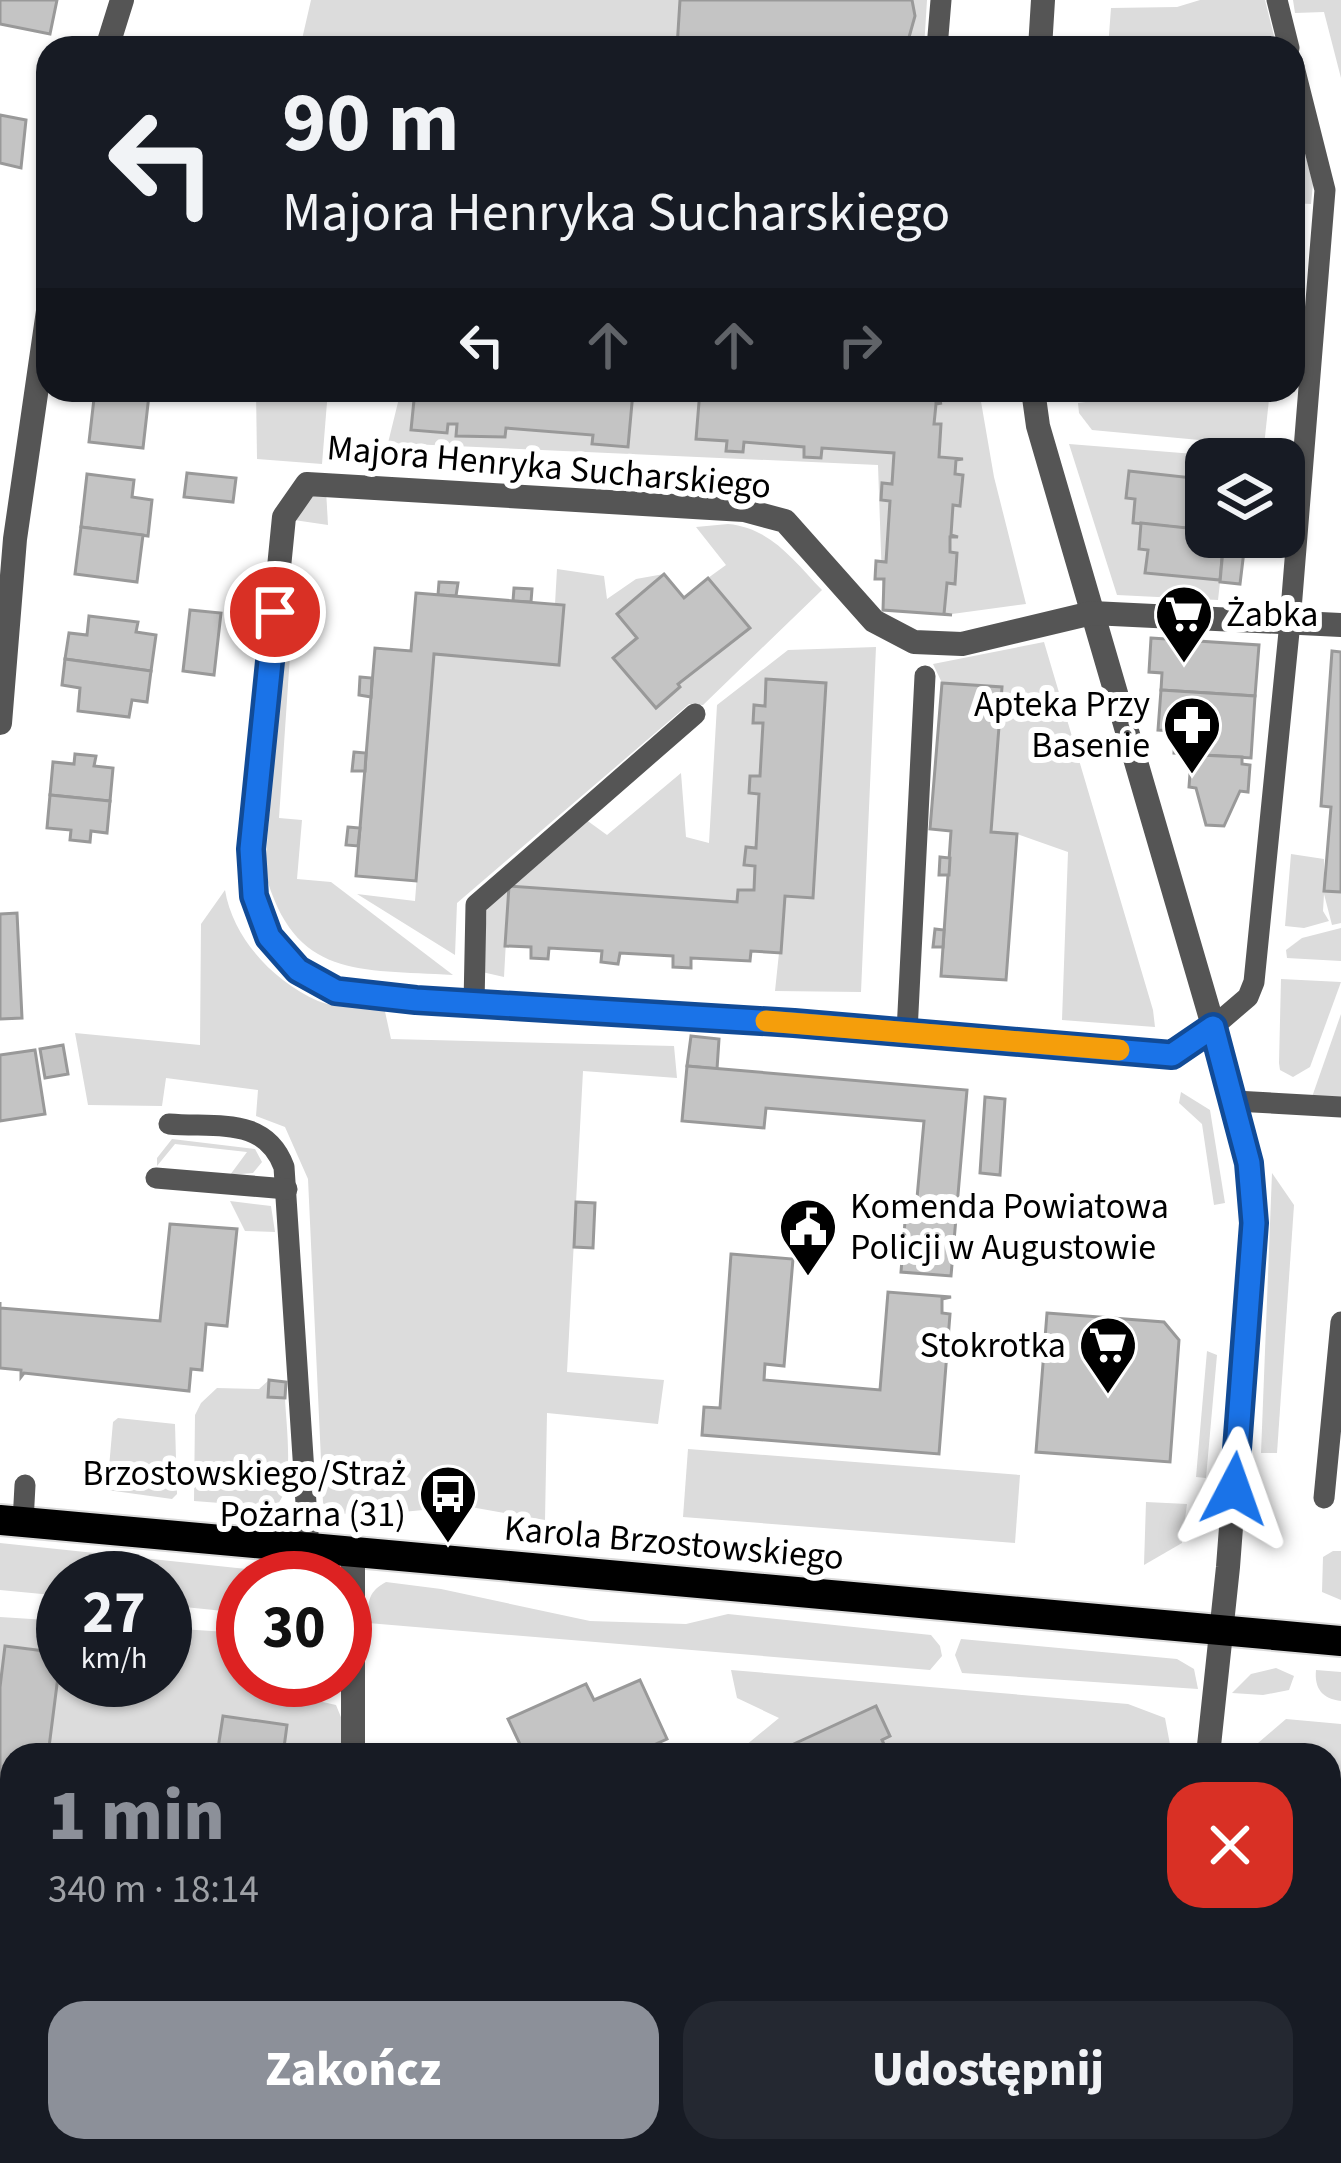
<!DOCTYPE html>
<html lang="pl">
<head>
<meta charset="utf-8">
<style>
	body { margin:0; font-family:"Source Sans 3",sans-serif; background:#242831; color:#f1f3f6; height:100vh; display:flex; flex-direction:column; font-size:45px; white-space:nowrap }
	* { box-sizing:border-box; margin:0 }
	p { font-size:39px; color:#9ea1a6 }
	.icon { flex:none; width:66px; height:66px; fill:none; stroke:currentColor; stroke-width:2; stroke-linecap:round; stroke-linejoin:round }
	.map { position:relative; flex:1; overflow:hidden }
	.details { position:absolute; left:0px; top:1743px; width:1341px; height:420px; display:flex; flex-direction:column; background:#171b24; border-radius:36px 36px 0 0; box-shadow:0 3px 9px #0004 }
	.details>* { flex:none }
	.guide { position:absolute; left:36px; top:36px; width:1269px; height:366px; border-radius:36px; box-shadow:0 3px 9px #0004; background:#171b24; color:#f1f3f6; overflow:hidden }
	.controls { position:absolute; left:1185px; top:438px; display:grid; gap:24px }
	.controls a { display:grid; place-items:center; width:120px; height:120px; border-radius:24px; background:#171b24; box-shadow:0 3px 9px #0004; font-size:60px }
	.speed { position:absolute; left:36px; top:1551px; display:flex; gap:24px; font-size:60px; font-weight:700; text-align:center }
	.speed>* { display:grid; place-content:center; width:156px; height:156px; border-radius:50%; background:#171b24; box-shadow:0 3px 9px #0004; line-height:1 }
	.speed small { font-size:30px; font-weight:400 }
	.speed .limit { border:18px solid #d22; background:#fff; color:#111 }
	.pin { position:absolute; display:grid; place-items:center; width:102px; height:102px; color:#fff; margin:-51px; border:6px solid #fff; border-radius:50%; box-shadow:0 3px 12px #0007 }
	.me { position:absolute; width:132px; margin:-66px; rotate:4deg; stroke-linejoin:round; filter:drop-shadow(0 0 9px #0008) }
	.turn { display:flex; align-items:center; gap:42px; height:252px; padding:0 48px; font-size:54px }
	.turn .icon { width:156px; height:156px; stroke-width:2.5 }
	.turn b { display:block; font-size:84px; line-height:102px }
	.lanes { display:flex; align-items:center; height:114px; padding:0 48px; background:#0003; justify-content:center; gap:60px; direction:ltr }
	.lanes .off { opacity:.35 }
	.round { display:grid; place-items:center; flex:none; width:126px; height:126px; border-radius:36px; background:#242831 }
	.headline { display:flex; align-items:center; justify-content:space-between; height:204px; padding:0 48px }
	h1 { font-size:72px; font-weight:800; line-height:90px; color:#8c9099 }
	.action { display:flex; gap:24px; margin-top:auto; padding:24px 48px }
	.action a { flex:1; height:138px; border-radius:36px; background:#8c9099; color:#fff; font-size:48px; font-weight:800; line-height:138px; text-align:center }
	.action a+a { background:#242831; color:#f1f3f6 }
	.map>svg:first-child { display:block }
	.green { fill:#dcdcdc }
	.building { fill:#c4c4c4; stroke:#999; stroke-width:3 }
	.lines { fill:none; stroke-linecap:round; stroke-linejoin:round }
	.primary-casing { stroke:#dbdbdb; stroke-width:34 }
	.lane { stroke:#555; stroke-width:21 }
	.street { stroke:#555; stroke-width:24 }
	.primary { stroke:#000; stroke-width:30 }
	.route-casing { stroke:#114b97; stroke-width:30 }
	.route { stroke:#1a73e8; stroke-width:21 }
	.slow { stroke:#f59e0b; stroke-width:21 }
	.labels { text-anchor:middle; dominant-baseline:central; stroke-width:12; stroke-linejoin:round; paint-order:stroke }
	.street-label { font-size:36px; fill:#000; stroke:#fff }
	.poi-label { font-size:36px; fill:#000; stroke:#fff; text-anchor:end }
</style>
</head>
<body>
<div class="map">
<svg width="1341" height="2163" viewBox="0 0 1341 2163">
	<rect width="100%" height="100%" fill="#fff"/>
	<g class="green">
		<path d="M311,0H927L924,48H300Z"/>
		<path d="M1200,0H1265L1277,48H1108L1111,8L1177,7Z"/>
		<path d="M1293,0H1341V78L1324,12L1295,13Z"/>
		<path d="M1293,107L1313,183L1311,204L1293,203Z"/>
		<path d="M256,390H328L322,464L257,459Z"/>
		<path d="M401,390H979L994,477L1026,604L952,614L883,610L878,465L388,443Z"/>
		<path d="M1180,390H1270L1264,446L1092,430L1079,413L1078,403Z"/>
		<path d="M1069,444L1257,459H1206V537H1225L1218,600L1117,595Z"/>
		<path d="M326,490L328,525L294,520L285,498Z"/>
		<path d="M728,524C771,528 793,560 822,590L703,705L689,704L457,903L455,955L357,894L415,901L434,654L559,665L564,605L555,604L557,569L604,576L607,599L636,579L664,574L617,613L637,638L613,658L656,707L680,687L678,684L749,628L708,578L726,565L696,527Z"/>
		<path d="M287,566L296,567L279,818L302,820L297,879L331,882L453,975C359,969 294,980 265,872Z"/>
		<path d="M1044,642L1153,1010L1155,1027L1062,1020L1068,852L1017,834L991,832L1002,688L942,683L933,664Z"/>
		<path d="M876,647L861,992L775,991L785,896L812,898L826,683L767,679L765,706L755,705L754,722L763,723L760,776L750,777L759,794L756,848H746L744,864L755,866L754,890H738L737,902L509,886L504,977L482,972L488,900L585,819L607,835L681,773L686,837L709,843L717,705L788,650Z"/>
		<path d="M1291,854L1324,859V890L1341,892V923L1332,925L1324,894L1323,911L1329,921L1304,928L1285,926Z"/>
		<path d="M225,890C233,938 273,981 318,1001C338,1009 363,1007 384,1007L391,1039L674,1046L677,1078L583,1071L567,1372L664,1380L658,1424L547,1413L545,1520L465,1506L371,1515L331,1513L323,1503L308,1179L285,1127L256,1116L258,1090L166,1078L162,1106L88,1105L75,1033L200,1045L201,924Z"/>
		<path d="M1341,928V961L1287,958L1286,950L1302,938Z"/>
		<path d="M1281,979L1341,982L1310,1067L1293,1077L1280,1070L1279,1063Z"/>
		<path d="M1341,1014V1098L1312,1097Z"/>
		<path d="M1181,1092L1210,1110L1225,1203L1214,1205L1202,1124L1179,1103Z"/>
		<path d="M172,1139L255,1149L262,1162L253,1173L230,1175L247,1152L175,1144L157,1166V1158Z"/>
		<path d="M1272,1173L1294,1205L1277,1453H1261Z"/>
		<path d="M230,1201L271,1206L275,1232L245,1231Z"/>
		<path d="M1207,1351L1217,1355L1206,1478L1196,1477Z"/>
		<path d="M269,1380L268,1396L285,1398C286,1425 296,1493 274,1507L194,1501L195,1415L201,1403L217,1388L259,1389Z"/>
		<path d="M118,1418L175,1424L177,1494L172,1499L107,1490L113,1422Z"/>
		<path d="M688,1449L1020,1475L1015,1543L683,1517Z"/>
		<path d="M1146,1502L1187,1504L1182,1543L1144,1565Z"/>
		<path d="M0,1543L331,1578H243V1613L165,1605V1578H63V1596L0,1590Z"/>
		<path d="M1333,1551H1341V1600L1322,1592L1323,1557Z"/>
		<path d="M386,1582L441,1589L590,1621L686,1624L728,1614L931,1635L940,1646L942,1656L930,1670L368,1623C368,1603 367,1592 386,1582Z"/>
		<path d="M0,1617L63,1621V1680H165V1628L243,1633V1680H247V1685L336,1705L345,1727L347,1755H12V1993L0,1992Z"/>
		<path d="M961,1639L1177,1659L1194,1669L1198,1689L962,1673L955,1655Z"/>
		<path d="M1276,1668L1294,1676L1289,1690L1263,1695L1232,1693L1251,1674Z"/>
		<path d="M731,1670L1128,1704L1165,1718L1172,1755H734L779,1718L737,1698Z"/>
		<path d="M1316,1670L1341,1672V1701C1323,1699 1314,1689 1316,1670Z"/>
		<path d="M1286,1719L1341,1724V1997L1329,1996V1755H1244Z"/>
		<path d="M1329,2065L1341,2067V2163H1204L1206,2151H1329Z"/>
		<path d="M12,2114V2151H219L221,2163H0V2116Z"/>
		<path d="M732,2151H904L839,2163H732Z"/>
	</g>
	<g class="building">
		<path d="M0,0H57L50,34L0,24Z"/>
		<path d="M680,0H912L915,16L906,48H677Z"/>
		<path d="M0,115L26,120L21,168L0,163Z"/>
		<path d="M95,390L149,395L143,448L89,442Z"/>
		<path d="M415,390L633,392L628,447L592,444L593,435L506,428L505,437L456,436L457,424H448L447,433L411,430Z"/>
		<path d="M700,390H907L936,394V403H942L936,404L934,424H941L939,457L963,459L956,460L955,474L963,475L960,506L953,505L951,535L958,537H950V552L957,553L955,584L947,583L944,614L952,615L883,610L884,579H875L876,561L886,562L890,501L881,500L882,483L892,484L894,453L822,448L821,458L804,457V447L744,442L743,452L726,451L727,441L696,439Z"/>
		<path d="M1129,471L1193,478L1191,494L1206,496V530L1133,523L1135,499L1126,498Z"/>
		<path d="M187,473L236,478L233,502L184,497Z"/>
		<path d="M87,474L134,480L132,497L152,500L148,536L81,527Z"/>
		<path d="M1141,523L1206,530V537H1224L1220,580L1145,573L1148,550L1139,549Z"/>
		<path d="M81,527L143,535L137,582L75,574Z"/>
		<path d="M1223,549L1244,551L1240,584L1220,582Z"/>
		<path d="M664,574L684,598L708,578L750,628L678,684L680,687L656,708L613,658L637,638L617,614Z"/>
		<path d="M439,582L458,583L456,596L438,595Z"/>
		<path d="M514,588L532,589L531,602L513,601Z"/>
		<path d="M416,593L564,605L559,665L434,654L416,881L356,876L375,648L411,651Z"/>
		<path d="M190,610L221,613L214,675L183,671Z"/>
		<path d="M89,616L138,622L136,632L156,635L151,671L65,659L69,633L87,635Z"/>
		<path d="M1151,638L1259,645L1255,696L1161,690L1162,673L1149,672Z"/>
		<path d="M1332,651L1341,652V892L1324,891L1331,807L1321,806Z"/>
		<path d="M65,659L151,671L147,702L132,700L129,717L78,711L80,688L62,685Z"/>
		<path d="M360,677L372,678L371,697L359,695Z"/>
		<path d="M766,679L826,683L813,898L785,896L781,953L751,951L750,961L691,958V968L673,967V956L620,953L618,964L601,962L602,951L549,948L548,959L531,958V947L505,946L509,886L737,902L738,890H754L755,866L744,865L746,847L756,848L759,794L749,793L750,776H760L763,723H753L754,705L765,706Z"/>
		<path d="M942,683L1002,687L991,832L1017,834L1006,980L941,976L951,831L930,829Z"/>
		<path d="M1161,690L1255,696L1251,758L1174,753L1175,731L1158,730Z"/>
		<path d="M354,752L366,753L365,771H352Z"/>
		<path d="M75,754L96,756L94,766L113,768L110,801L50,795L53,762L74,764Z"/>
		<path d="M1199,755L1242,757V764L1250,765L1248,792L1240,791L1224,826L1206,825L1196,788L1189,787L1191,760L1198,761Z"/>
		<path d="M50,795L110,801L107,833L91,831L90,842L70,840L71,830L47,828Z"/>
		<path d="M348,827L360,828L358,846L346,845Z"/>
		<path d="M940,857L950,858L949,875H939Z"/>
		<path d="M17,913L22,1018L0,1019V914Z"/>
		<path d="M935,929L944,930L943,947H933Z"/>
		<path d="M691,1036L719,1039L717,1069L687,1066Z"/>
		<path d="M63,1045L68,1074L45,1078L40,1049Z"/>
		<path d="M35,1050L45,1114L0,1121V1055Z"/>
		<path d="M687,1066L967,1090L951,1276L901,1272L906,1209H916L924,1121L766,1108L764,1128L682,1121Z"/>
		<path d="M985,1097L1005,1099L1000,1175L980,1173Z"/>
		<path d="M576,1202L595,1203L593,1248L574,1247Z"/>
		<path d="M170,1224L237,1229L227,1326L206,1324L202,1370L191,1369L189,1391L24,1373L21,1377V1370L0,1368V1302V1308L160,1321Z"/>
		<path d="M731,1254L793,1259L784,1366L765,1364L764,1380L880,1390L888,1292L951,1297L942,1299V1313L950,1314L939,1454L702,1435L704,1407L720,1408Z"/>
		<path d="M1047,1313L1164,1322L1179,1340L1170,1462L1036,1452Z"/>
		<path d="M269,1380L286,1382L285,1398L268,1397Z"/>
		<path d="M5,1646L61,1653L48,1755H12V1912L0,1911V1687Z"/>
		<path d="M640,1680L667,1739L631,1755H525L508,1719L586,1684L594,1700Z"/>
		<path d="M876,1706L890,1736L882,1740L889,1755H770Z"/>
		<path d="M223,1716L287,1725L283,1755H217Z"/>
		<path d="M0,2057L12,2059V2089L0,2088Z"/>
		<path d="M0,2118L11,2120L12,2151H31L29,2163H0Z"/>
		<path d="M403,2151H470L468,2163L444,2162L445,2157Z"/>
		<path d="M470,2151H521L520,2163L469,2158Z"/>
	</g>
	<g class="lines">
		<g class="primary-casing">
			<path id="primary" d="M0,1520L1341,1641"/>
		</g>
		<g class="lane">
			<path d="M1277,0L1289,48"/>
			<path d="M937,48L941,0"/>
			<path d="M474,1004L476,905L695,714"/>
			<path d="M1213,1027L1248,997L1254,982L1290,622L1325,190L1293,63"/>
			<path d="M907,1032L925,676"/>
			<path d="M1235,1101L1341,1107"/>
			<path d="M169,1124C217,1128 265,1116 284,1167L309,1549"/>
			<path d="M156,1178L287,1189"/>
			<path d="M1324,1498L1341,1322"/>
			<path d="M23,1522L25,1485"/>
			<path d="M0,2010L12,2011"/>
			<path d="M1329,2010L1341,2011"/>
			<path d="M699,2163L700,2151"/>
			<path d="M924,2163L974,2151"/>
		</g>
		<g class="street">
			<path d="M107,48L122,0"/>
			<path d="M1040,48L1043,0"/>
			<path d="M1033,390L1038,426L1235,1101L1249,1163L1254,1223L1228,1567L1208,1755"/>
			<path d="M0,723L15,539L48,311"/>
			<path d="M1213,1027L1173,1055L794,1023L416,1001L336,991L298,970L269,937L254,896L251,849L284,517L307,484L744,510L785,521L874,621L914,642L962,644L1092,613L1341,625"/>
			<path d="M353,1755V1553"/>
			<path d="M1165,2163L1166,2151"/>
		</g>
		<use href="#primary" class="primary"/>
	</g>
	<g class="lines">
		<g class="route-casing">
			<path id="route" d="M275,612L251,849L254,896L269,937L298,970L336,991L416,1000L794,1023L1172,1055L1213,1027L1249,1163L1254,1223L1234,1489"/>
		</g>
		<use href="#route" class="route"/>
		<path class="slow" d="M766,1021L1119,1050"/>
	</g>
	<defs>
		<g id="supermarket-pin" transform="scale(3)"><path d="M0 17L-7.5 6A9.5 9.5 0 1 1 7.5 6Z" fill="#000" stroke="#fff"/><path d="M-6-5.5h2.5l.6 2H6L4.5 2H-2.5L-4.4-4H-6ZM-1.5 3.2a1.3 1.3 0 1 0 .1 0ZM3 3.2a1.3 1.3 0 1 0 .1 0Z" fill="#fff"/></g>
		<g id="pharmacy-pin" transform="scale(3)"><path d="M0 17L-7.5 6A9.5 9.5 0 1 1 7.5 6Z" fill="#000" stroke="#fff"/><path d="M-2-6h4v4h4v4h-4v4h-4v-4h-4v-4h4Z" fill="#fff"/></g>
		<g id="civic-pin" transform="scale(3)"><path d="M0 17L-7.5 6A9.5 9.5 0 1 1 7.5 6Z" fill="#000" stroke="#fff"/><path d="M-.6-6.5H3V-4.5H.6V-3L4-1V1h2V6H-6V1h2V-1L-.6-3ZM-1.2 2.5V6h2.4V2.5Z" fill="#fff"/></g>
		<g id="bus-pin" transform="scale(3)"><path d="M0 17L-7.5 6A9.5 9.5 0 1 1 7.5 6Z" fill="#000" stroke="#fff"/><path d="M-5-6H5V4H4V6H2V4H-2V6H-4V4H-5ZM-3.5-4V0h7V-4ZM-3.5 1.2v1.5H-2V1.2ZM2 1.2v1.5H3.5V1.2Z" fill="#fff"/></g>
	</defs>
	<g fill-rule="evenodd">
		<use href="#supermarket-pin" x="1184" y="614"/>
		<use href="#pharmacy-pin" x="1192" y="725"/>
		<use href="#civic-pin" x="808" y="1227"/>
		<use href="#supermarket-pin" x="1108" y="1345"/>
		<use href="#bus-pin" x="448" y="1494"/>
	</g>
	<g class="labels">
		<g class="street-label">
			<text transform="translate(549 467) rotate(5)">Majora Henryka Sucharskiego</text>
			<text transform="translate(674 1543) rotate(5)">Karola Brzostowskiego</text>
		</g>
		<g class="poi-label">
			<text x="1226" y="614" text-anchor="start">Żabka</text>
			<text x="1150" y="704">Apteka Przy<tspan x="1150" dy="41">Basenie</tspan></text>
			<text x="850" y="1206" text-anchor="start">Komenda Powiatowa<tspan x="850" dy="41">Policji w Augustowie</tspan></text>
			<text x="1066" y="1345">Stokrotka</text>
			<text x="406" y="1473">Brzostowskiego/Straż<tspan x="406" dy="41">Pożarna (31)</tspan></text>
		</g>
	</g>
</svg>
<div class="controls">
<a><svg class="icon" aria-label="layers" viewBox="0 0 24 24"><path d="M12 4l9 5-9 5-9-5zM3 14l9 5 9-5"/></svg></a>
</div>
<div class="speed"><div>27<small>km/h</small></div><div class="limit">30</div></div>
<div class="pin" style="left:275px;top:612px;background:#d93025"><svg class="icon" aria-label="arrive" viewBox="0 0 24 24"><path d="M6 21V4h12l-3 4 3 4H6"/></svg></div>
<svg class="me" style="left:1234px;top:1489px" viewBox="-20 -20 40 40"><path d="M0-17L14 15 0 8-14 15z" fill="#1a73e8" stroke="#fff" stroke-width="4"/></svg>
<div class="guide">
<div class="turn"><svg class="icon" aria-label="left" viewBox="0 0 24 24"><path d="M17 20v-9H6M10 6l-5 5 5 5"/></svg><div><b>90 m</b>Majora Henryka Sucharskiego</div></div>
<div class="lanes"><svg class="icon" aria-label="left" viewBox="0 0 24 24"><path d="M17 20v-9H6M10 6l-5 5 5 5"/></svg><svg class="icon off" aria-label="ahead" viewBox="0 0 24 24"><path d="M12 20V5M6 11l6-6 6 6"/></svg><svg class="icon off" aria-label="ahead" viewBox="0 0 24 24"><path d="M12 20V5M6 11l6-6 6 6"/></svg><svg class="icon off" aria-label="right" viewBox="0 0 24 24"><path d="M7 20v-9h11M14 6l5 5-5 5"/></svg></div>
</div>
<section class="details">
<div class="headline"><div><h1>1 min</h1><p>340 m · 18:14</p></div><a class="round" style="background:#d93025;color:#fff"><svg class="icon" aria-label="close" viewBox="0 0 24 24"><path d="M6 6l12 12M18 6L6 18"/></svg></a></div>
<div class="action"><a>Zakończ</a><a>Udostępnij</a></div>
</section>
</div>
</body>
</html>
